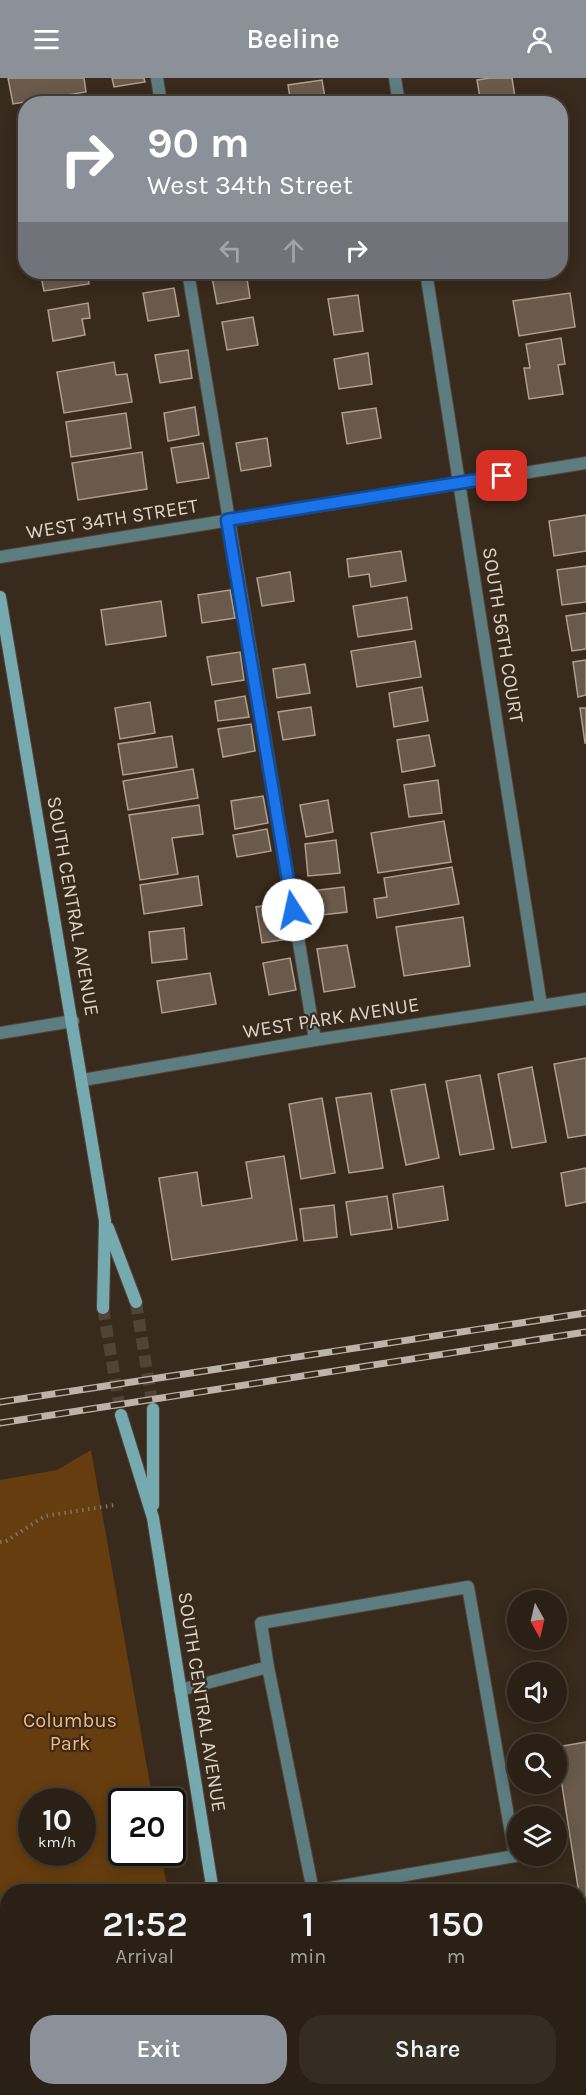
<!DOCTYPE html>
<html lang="en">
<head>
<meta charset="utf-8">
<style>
	body { margin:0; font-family:Karla,sans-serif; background:#362d22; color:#f1f3f6; height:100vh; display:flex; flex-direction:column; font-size:22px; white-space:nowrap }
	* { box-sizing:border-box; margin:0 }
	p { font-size:20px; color:#a5a3a0 }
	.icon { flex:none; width:33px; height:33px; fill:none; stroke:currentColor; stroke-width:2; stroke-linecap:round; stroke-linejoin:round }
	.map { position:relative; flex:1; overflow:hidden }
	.sheet { position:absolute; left:0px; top:1806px; width:586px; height:212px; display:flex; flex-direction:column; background:#2a2015; border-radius:24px 24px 0 0; box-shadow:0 3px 15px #0003,0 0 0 2px #463e34 }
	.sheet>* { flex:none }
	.guide { position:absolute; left:18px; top:18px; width:550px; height:183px; border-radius:24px; box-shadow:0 3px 15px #0003,0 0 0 2px #463e34; background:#8c9099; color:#fff; overflow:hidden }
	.needle { width:39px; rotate:172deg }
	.tools { position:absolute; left:507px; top:1512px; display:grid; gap:12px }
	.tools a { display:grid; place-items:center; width:60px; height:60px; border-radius:50%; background:#2a2015; box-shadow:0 3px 15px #0003,0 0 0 2px #463e34; font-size:30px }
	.speed { position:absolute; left:18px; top:1710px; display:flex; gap:12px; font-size:30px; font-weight:700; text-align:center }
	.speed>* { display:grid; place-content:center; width:78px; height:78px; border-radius:50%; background:#2a2015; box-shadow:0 3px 15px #0003,0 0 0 2px #463e34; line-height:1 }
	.speed small { font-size:15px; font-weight:400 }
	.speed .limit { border:3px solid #111; border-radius:9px; background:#fff; color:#111 }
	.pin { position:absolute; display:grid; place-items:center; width:51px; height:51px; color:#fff; margin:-26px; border-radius:12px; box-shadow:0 3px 9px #0006 }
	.me { position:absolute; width:66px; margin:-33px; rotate:350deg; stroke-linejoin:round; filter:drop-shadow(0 0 4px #0008) }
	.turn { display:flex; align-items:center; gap:21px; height:126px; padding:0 30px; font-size:27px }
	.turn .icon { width:78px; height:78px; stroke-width:2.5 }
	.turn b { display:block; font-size:42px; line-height:51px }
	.lanes { display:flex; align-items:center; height:57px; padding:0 30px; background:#0003; justify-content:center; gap:30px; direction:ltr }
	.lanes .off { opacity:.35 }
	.eta { display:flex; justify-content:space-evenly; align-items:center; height:102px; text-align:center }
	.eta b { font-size:36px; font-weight:600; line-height:42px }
	.button { display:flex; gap:12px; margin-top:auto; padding:12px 30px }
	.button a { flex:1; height:69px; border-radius:24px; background:#8c9099; color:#fff; font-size:24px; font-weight:600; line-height:69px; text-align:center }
	.button a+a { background:#362d22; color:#f1f3f6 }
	header { display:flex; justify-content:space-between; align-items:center; height:78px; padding:0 30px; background:#8c9099; color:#fff; font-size:27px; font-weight:600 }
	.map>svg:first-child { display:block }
	.green { fill:#663d0e; fill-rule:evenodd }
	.building { fill:#6a5a4b; stroke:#b09e8e; stroke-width:1.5 }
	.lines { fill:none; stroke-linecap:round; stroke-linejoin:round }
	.secondary-tunnel { stroke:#514336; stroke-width:12; stroke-dasharray:12 6; stroke-linecap:butt }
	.service-casing { stroke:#524538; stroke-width:14 }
	.minor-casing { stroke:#524538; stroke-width:14 }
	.secondary-casing { stroke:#524538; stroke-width:14 }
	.path { stroke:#7f7468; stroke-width:4; stroke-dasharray:1.5 4.5; stroke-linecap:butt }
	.service { stroke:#5d7d81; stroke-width:12 }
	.minor { stroke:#5d7d81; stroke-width:12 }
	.secondary { stroke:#76aab1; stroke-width:12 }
	.rail-casing { stroke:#bdb3aa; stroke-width:7 }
	.rail { stroke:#382a1c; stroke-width:4.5; stroke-dasharray:14; stroke-linecap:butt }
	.route-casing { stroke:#114b97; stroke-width:15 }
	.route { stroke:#1a73e8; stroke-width:10 }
	.labels { text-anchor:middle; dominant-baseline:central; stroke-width:4.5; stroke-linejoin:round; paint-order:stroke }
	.street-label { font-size:20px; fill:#dcd3ca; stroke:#382a1c }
	.park-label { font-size:20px; fill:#fab776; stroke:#382a1c }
</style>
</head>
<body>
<header><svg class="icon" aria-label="menu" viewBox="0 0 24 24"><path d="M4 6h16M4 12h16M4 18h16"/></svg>Beeline<svg class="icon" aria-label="person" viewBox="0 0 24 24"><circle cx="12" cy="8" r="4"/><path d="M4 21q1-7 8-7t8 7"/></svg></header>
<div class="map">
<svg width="586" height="2017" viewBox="0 0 586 2017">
	<rect width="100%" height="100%" fill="#382a1c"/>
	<path class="green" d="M91,1372L153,1723L122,1724V1774L161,1775L168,1813L8,1814V2010H202L203,2017H0V1402L57,1392ZM32,1724H82V1774H32Z"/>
	<g class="building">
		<path d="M8,0H84L86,14L13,26Z"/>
		<path d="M112,0H144L145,4L114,9Z"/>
		<path d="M490,0H512L516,26H481L477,2Z"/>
		<path d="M322,2L326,26H291L288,7Z"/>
		<path d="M215,22L216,26H193Z"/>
		<path d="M26,43V74L22,75L17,44Z"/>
		<path d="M40,194H87L89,206L44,213Z"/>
		<path d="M211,194H246L250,220L217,226Z"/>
		<path d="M318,194H353L354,197L320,202Z"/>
		<path d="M508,194H543L509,200Z"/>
		<path d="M174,210L179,238L148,243L143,215Z"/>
		<path d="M570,215L575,249L519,258L513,223Z"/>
		<path d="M358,217L363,253L334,257L328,221Z"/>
		<path d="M88,225L90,240L82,241L85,257L53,263L48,232Z"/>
		<path d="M253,239L258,267L227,272L222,244Z"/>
		<path d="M561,260L565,286L558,287L563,316L529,321L524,290H530L526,266Z"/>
		<path d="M188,272L192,300L160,305L155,277Z"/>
		<path d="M368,275L372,306L339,311L334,281Z"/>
		<path d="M114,284L116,297L127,296L132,324L64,335L57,294Z"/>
		<path d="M195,329L199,357L168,363L164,335Z"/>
		<path d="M376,330L381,360L347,366L342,335Z"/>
		<path d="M126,335L131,370L71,379L66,344Z"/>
		<path d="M267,360L271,388L241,393L236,365Z"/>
		<path d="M203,365L209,400L177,405L171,370Z"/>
		<path d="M142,374L147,411L78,422L72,385Z"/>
		<path d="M586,437V473L554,478L549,443Z"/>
		<path d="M401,473L406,503L371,509L369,496L349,499L347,481Z"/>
		<path d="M586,488V524L562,527L557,492Z"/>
		<path d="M290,494L294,523L262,528L257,500Z"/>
		<path d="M230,512L235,540L202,545L198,517Z"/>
		<path d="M407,519L412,551L358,559L353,528Z"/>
		<path d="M161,523L166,558L106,567L101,532Z"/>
		<path d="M586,535V571L572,573L566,538Z"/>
		<path d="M415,563L421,599L357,609L351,573Z"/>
		<path d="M240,574L244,602L212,607L207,579Z"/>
		<path d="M586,582V617L578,619L573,584Z"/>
		<path d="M305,586L310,615L277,620L273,591Z"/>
		<path d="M422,609L428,643L394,649L389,615Z"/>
		<path d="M245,618L249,639L218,643L215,623Z"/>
		<path d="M150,624L155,655L120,661L115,630Z"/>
		<path d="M311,629L315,657L283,662L278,634Z"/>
		<path d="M580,630H586V665H585Z"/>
		<path d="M251,646L255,673L223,679L218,651Z"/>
		<path d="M429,657L435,688L402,694L397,662Z"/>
		<path d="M172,658L177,689L123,697L118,666Z"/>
		<path d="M193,691L198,720L128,732L123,703Z"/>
		<path d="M438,702L442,735L409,739L404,707Z"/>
		<path d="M263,718L268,745L235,751L231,723Z"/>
		<path d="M328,722L333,754L306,759L300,727Z"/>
		<path d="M199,727L203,756L172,760L178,796L140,802L129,737Z"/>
		<path d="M444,743L451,784L378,795L371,755Z"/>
		<path d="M267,751L271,773L237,779L233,757Z"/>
		<path d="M336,762L340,795L308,798L305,766Z"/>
		<path d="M452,789L459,826L377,840L374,821L387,819L384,800Z"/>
		<path d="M198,798L202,827L144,836L140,807Z"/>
		<path d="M344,809L347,834L313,838L310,813Z"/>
		<path d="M282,825L288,861L262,865L256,829Z"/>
		<path d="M463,839L470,888L404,898L396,849Z"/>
		<path d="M184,850L187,881L152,885L149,854Z"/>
		<path d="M347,867L355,909L324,914L317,871Z"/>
		<path d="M290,880L296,912L269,917L263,885Z"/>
		<path d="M210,895L216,926L162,935L157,903Z"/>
		<path d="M586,980V1057L568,1060L554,986Z"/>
		<path d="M532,989L546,1064L512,1070L498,996Z"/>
		<path d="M480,997L494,1071L460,1077L446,1003Z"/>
		<path d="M425,1006L439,1080L406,1087L391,1012Z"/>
		<path d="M371,1015L383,1090L349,1095L336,1020Z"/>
		<path d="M322,1020L335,1095L301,1101L289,1026Z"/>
		<path d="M284,1078L297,1162L172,1182L159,1100L197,1094L202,1128L252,1120L246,1084Z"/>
		<path d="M586,1090V1124L566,1128L561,1095Z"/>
		<path d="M443,1108L448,1142L398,1150L393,1116Z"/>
		<path d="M387,1118L392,1151L351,1157L346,1124Z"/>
		<path d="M334,1127L337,1159L304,1163L300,1131Z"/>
		<path d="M586,1664V2017H391L390,2010H579L580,1822L556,1669Z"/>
	</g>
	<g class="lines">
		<g class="secondary-tunnel">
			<path d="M136,1224L153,1331"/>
			<path d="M103,1230L121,1337"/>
		</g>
		<g class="service-casing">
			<g id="service">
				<path d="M157,0L161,26"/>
				<path d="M188,194L315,962"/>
				<path d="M0,955L73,943"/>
				<path d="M180,1612L268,1589L261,1545L468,1509L515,1778L313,1813L268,1589"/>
			</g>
		</g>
		<g class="minor-casing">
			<g id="minor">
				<path d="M395,0L399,26"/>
				<path d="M426,194L541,927"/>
				<path d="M0,479L586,385"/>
				<path d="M83,1002L315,962L586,921"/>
			</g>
		</g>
		<g class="secondary-casing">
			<g id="secondary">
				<path d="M0,519L105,1143L103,1230"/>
				<path d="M108,1150L136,1224"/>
				<path d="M153,1331V1427"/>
				<path d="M121,1337L153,1440L213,1814"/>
				<path d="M244,2010L246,2017"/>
			</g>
		</g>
		<path class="path" d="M0,1464L6,1463L45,1438L115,1427"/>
		<use href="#service" class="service"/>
		<use href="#minor" class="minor"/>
		<use href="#secondary" class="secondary"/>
		<g class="rail-casing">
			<g id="rail">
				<path d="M0,1324L586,1235"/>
				<path d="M0,1345L586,1254"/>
			</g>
		</g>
		<use href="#rail" class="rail"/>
	</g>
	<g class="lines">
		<g class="route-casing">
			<path id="route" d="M293,832L227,442L502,398"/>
		</g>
		<use href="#route" class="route"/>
	</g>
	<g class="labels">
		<g class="street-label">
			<text transform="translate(112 441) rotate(-9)">WEST 34TH STREET</text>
			<text transform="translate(503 557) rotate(81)">SOUTH 56TH COURT</text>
			<text transform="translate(73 828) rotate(80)">SOUTH CENTRAL AVENUE</text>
			<text transform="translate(331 940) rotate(-9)">WEST PARK AVENUE</text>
			<text transform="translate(202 1624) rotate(81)">SOUTH CENTRAL AVENUE</text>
		</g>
		<g class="park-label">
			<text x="70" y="1642">Columbus<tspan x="70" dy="23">Park</tspan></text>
		</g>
	</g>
</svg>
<div class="tools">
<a><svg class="needle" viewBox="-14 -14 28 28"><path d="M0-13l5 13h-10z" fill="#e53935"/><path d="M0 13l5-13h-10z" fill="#a5a3a0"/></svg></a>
<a><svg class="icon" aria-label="sound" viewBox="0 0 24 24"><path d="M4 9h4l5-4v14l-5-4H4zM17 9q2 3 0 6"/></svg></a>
<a><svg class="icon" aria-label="search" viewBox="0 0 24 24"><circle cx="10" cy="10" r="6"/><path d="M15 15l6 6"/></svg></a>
<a><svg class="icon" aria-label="layers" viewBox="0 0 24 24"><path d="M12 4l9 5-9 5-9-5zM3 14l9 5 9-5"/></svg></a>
</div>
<div class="speed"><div>10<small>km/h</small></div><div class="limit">20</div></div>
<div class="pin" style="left:502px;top:398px;background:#d93025"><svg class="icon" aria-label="arrive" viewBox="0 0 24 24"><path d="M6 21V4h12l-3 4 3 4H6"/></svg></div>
<svg class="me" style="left:293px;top:832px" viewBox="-20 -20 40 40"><circle r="19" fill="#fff"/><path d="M0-13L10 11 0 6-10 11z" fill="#1a73e8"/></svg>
<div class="guide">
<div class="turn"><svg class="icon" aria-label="right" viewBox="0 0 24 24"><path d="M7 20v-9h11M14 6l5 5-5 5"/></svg><div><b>90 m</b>West 34th Street</div></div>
<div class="lanes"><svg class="icon off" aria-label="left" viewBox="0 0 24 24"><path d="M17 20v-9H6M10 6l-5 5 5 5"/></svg><svg class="icon off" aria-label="ahead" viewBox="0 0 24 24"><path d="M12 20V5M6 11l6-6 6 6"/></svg><svg class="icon" aria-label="right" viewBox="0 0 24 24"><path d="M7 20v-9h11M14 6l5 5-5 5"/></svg></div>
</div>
<section class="sheet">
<div class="eta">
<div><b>21:52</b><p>Arrival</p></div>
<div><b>1</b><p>min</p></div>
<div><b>150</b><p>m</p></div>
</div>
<div class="button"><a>Exit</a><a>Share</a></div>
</section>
</div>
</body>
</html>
